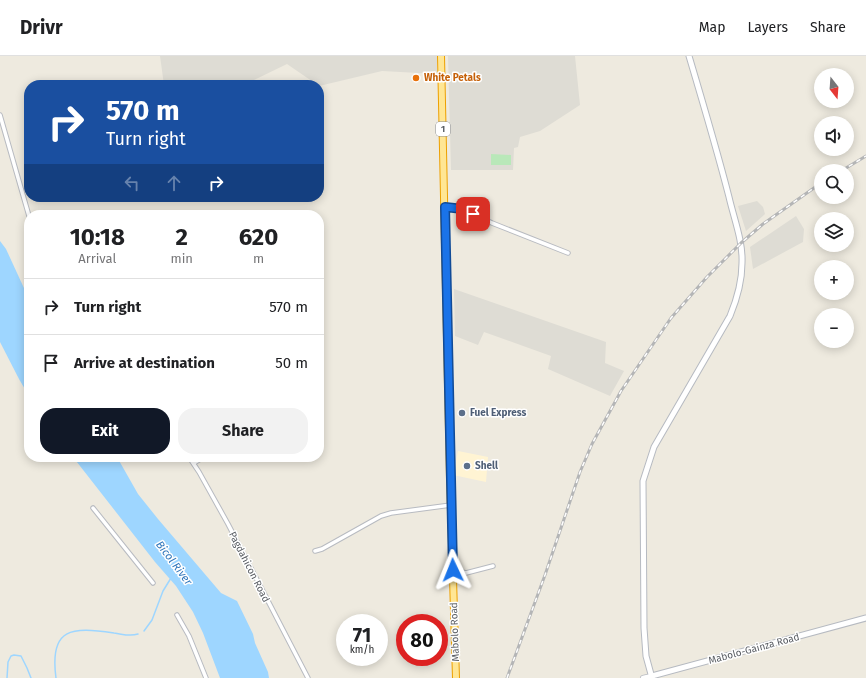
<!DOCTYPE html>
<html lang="en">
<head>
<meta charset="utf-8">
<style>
	body { margin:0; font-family:"Fira Sans",sans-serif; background:#f2f2f2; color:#202124; height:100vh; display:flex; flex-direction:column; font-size:15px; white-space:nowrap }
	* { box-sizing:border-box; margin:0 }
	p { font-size:13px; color:#757577 }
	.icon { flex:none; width:22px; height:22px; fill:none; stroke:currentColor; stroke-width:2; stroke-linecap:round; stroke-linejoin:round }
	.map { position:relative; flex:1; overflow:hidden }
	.side { position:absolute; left:24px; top:154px; width:300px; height:252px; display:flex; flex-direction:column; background:#fff; border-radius:16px; box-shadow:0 2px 10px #0003 }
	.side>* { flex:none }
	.hud { position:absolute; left:24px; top:24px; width:300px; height:122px; border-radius:16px; box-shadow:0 2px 10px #0003; background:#1a4fa0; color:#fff; overflow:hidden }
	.needle { width:26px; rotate:163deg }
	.controls { position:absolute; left:814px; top:12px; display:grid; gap:8px }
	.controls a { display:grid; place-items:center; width:40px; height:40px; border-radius:50%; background:#fff; box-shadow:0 2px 10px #0003; font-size:20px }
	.speed { position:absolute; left:336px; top:558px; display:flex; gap:8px; font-size:20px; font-weight:700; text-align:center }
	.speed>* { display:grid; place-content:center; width:52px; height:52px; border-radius:50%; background:#fff; box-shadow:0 2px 10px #0003; line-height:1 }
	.speed small { font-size:10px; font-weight:400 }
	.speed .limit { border:6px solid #d22; background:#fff; color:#111 }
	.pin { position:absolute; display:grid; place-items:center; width:34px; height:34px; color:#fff; margin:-17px; border-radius:8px; box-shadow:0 2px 6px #0006 }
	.me { position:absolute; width:44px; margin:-22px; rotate:358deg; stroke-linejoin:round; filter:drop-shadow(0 0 3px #0008) }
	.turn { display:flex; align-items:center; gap:14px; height:84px; padding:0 16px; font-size:18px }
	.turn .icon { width:52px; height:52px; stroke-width:2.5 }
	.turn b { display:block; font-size:28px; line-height:34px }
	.lanes { display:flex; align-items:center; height:38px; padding:0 16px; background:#0003; justify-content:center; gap:20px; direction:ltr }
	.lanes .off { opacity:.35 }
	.eta { display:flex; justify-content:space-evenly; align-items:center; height:68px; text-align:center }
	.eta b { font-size:24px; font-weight:700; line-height:28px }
	.cta { display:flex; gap:8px; margin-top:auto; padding:8px 16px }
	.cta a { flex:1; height:46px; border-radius:16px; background:#111827; color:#fff; font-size:16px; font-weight:700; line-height:46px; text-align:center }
	.cta a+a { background:#f2f2f2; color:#202124 }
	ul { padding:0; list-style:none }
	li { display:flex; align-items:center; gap:12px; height:56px; padding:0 16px; border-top:1px solid #e0e0e0 }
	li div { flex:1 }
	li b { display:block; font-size:15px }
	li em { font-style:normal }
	header { display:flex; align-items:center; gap:24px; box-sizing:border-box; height:56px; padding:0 20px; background:#fff; border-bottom:1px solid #e0e0e0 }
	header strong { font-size:19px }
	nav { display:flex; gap:22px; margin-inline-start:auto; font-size:14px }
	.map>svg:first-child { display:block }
	.commercial { fill:#fff4d3 }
	.industrial { fill:#dedcd4 }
	.green { fill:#b9e8b9 }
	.water { fill:#9ed6ff }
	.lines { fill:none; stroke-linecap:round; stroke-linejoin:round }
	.stream { stroke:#9ed6ff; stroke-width:1.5 }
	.minor-casing { stroke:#b8bbc1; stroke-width:5.5 }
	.tertiary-casing { stroke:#b8bbc1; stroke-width:6 }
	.secondary-casing { stroke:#b6bac1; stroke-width:7 }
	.trunk-casing { stroke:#eda000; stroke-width:8 }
	.minor { stroke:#fff; stroke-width:3.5 }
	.tertiary { stroke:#fff; stroke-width:4.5 }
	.secondary { stroke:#fff; stroke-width:5 }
	.trunk { stroke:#ffe694; stroke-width:6 }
	.rail-casing { stroke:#b4b5b6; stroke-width:3 }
	.rail { stroke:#fff; stroke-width:1.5; stroke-dasharray:4.5; stroke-linecap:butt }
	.route-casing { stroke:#114b97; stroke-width:10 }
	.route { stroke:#1a73e8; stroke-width:7 }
	.food-dot { fill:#e8710a; stroke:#fff; stroke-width:1.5 }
	.service-dot { fill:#5c6f8a; stroke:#fff; stroke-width:1.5 }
	.labels { text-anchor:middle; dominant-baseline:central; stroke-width:3; stroke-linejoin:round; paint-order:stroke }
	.shield { fill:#fff; stroke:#8b8e92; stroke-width:1 }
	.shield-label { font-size:9px; font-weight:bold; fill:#595d63 }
	.food-label { font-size:10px; font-weight:bold; fill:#c56008; stroke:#fff; text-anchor:start }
	.service-label { font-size:10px; font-weight:bold; fill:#4e5e75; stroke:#fff; text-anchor:start }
	.street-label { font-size:10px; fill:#595d63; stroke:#fff }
	.water-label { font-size:11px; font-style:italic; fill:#3177bb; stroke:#fff }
</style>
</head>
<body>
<header>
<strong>Drivr</strong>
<nav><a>Map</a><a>Layers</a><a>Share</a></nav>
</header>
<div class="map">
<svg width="866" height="622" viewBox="0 0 866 622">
	<rect width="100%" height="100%" fill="#eeeadf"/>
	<path class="commercial" d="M458,395L488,401L486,426L453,419Z"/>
	<g class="industrial">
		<path d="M160,0H437V18L382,15L319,30L287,8L252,25L255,29H164Z"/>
		<path d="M448,0H575L580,49L540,75L520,81L518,91L514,92L513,114H451Z"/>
		<path d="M757,145L763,151L765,158L746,175L738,150Z"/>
		<path d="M796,160L804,173L803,186L753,213L750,191Z"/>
		<path d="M454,233L606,286L605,307L624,315L610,340L548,313L551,300L484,276L478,289L455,280Z"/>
	</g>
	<path class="green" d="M491,98L511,99V109H491Z"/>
	<g class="water">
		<path d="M0,185L6,193L29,243V340L19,323L0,286Z"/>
		<path d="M73,401H117L138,438L158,463L221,537L237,545L253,578L255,587L268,616L269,622H220L203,577L193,556L176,530L155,506Z"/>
	</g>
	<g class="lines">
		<g class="stream">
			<path d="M144,575L152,564L163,535L171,522"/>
			<path d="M7,622L8,606L11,600L14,599L21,600L27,612L31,622"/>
			<path d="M56,622C49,571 72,571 114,577C123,578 129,581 138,578"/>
		</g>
		<g class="minor-casing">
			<g id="minor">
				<path d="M0,59L29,160"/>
				<path d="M445,151L463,153L492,167L568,197"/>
				<path d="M189,401L199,416L228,468L308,622"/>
				<path d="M194,407L204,401"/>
				<path d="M93,452L153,527"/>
				<path d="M315,495L322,493L381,460L391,457L451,449"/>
				<path d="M453,514L466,517L493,510"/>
				<path d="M177,559L189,580L206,622"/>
			</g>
		</g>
		<g class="tertiary-casing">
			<path id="tertiary" d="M643,622L652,620"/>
		</g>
		<g class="secondary-casing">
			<g id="secondary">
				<path d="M652,620L866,562"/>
				<path d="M652,622L646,600L644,572L643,425L654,391L730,260C737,243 742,226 742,207C743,185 734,163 729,141C717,94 703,47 689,0"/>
			</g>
		</g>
		<g class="trunk-casing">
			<path id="trunk" d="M441,0L450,422L456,622"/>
		</g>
		<use href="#minor" class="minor"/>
		<use href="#tertiary" class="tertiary"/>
		<use href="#secondary" class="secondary"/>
		<use href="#trunk" class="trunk"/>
		<g class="rail-casing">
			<g id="rail">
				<path d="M841,115L866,100"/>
				<path d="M507,622L545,519L580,416L592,388L621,335L671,262L707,221L741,187L763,168L821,127"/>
			</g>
		</g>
		<use href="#rail" class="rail"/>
	</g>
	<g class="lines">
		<g class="route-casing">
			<path id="route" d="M453,514L445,151L463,153L473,158"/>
		</g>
		<use href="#route" class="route"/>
	</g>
	<circle class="food-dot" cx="416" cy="22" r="4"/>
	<g class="service-dot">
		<circle cx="462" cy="357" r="4"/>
		<circle cx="467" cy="410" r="4"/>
	</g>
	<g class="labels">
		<rect class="shield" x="436" y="66" width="14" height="14" rx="3"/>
		<g class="shield-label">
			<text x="443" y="73">1</text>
		</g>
		<g class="food-label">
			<text x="424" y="22">White Petals</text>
		</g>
		<g class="service-label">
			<text x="470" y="357">Fuel Express</text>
			<text x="475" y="410">Shell</text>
		</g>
		<g class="street-label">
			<text transform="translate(249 511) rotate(63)">Pagdahicon Road</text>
			<text transform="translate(455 576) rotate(-92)">Mabolo Road</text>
			<text transform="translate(754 593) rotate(-15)">Mabolo-Gainza Road</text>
		</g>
		<g class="water-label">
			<text transform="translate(174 507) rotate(53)">Bicol River</text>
		</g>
	</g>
</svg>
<div class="controls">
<a><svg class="needle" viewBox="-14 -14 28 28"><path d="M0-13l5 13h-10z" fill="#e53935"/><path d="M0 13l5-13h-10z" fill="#757577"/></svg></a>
<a><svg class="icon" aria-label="sound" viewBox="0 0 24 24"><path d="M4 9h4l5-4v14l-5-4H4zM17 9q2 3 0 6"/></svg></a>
<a><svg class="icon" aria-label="search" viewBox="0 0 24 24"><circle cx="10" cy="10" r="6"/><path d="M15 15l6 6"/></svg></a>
<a><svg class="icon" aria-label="layers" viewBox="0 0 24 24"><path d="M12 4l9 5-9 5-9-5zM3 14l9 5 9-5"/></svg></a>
<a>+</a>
<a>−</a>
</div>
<div class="speed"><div>71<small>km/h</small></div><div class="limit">80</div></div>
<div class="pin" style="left:473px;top:158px;background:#d93025"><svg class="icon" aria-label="arrive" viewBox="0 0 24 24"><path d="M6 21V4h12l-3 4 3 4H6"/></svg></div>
<svg class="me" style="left:453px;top:514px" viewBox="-20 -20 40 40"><path d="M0-17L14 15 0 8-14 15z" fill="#1a73e8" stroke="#fff" stroke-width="4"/></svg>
<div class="hud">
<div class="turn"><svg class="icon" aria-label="right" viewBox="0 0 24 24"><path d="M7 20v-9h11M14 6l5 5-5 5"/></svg><div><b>570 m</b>Turn right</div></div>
<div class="lanes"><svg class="icon off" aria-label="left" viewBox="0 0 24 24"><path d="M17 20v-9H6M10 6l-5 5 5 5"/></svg><svg class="icon off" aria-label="ahead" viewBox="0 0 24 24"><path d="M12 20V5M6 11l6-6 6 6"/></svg><svg class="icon" aria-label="right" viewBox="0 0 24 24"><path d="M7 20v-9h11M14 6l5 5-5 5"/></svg></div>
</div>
<section class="side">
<div class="eta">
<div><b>10:18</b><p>Arrival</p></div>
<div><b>2</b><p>min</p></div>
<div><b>620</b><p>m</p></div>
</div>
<ul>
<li><svg class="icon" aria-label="right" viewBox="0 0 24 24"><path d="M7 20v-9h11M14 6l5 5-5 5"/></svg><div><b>Turn right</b></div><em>570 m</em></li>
<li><svg class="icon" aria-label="arrive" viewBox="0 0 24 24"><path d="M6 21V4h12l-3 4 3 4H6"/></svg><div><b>Arrive at destination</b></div><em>50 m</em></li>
</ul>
<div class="cta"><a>Exit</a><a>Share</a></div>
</section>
</div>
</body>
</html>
